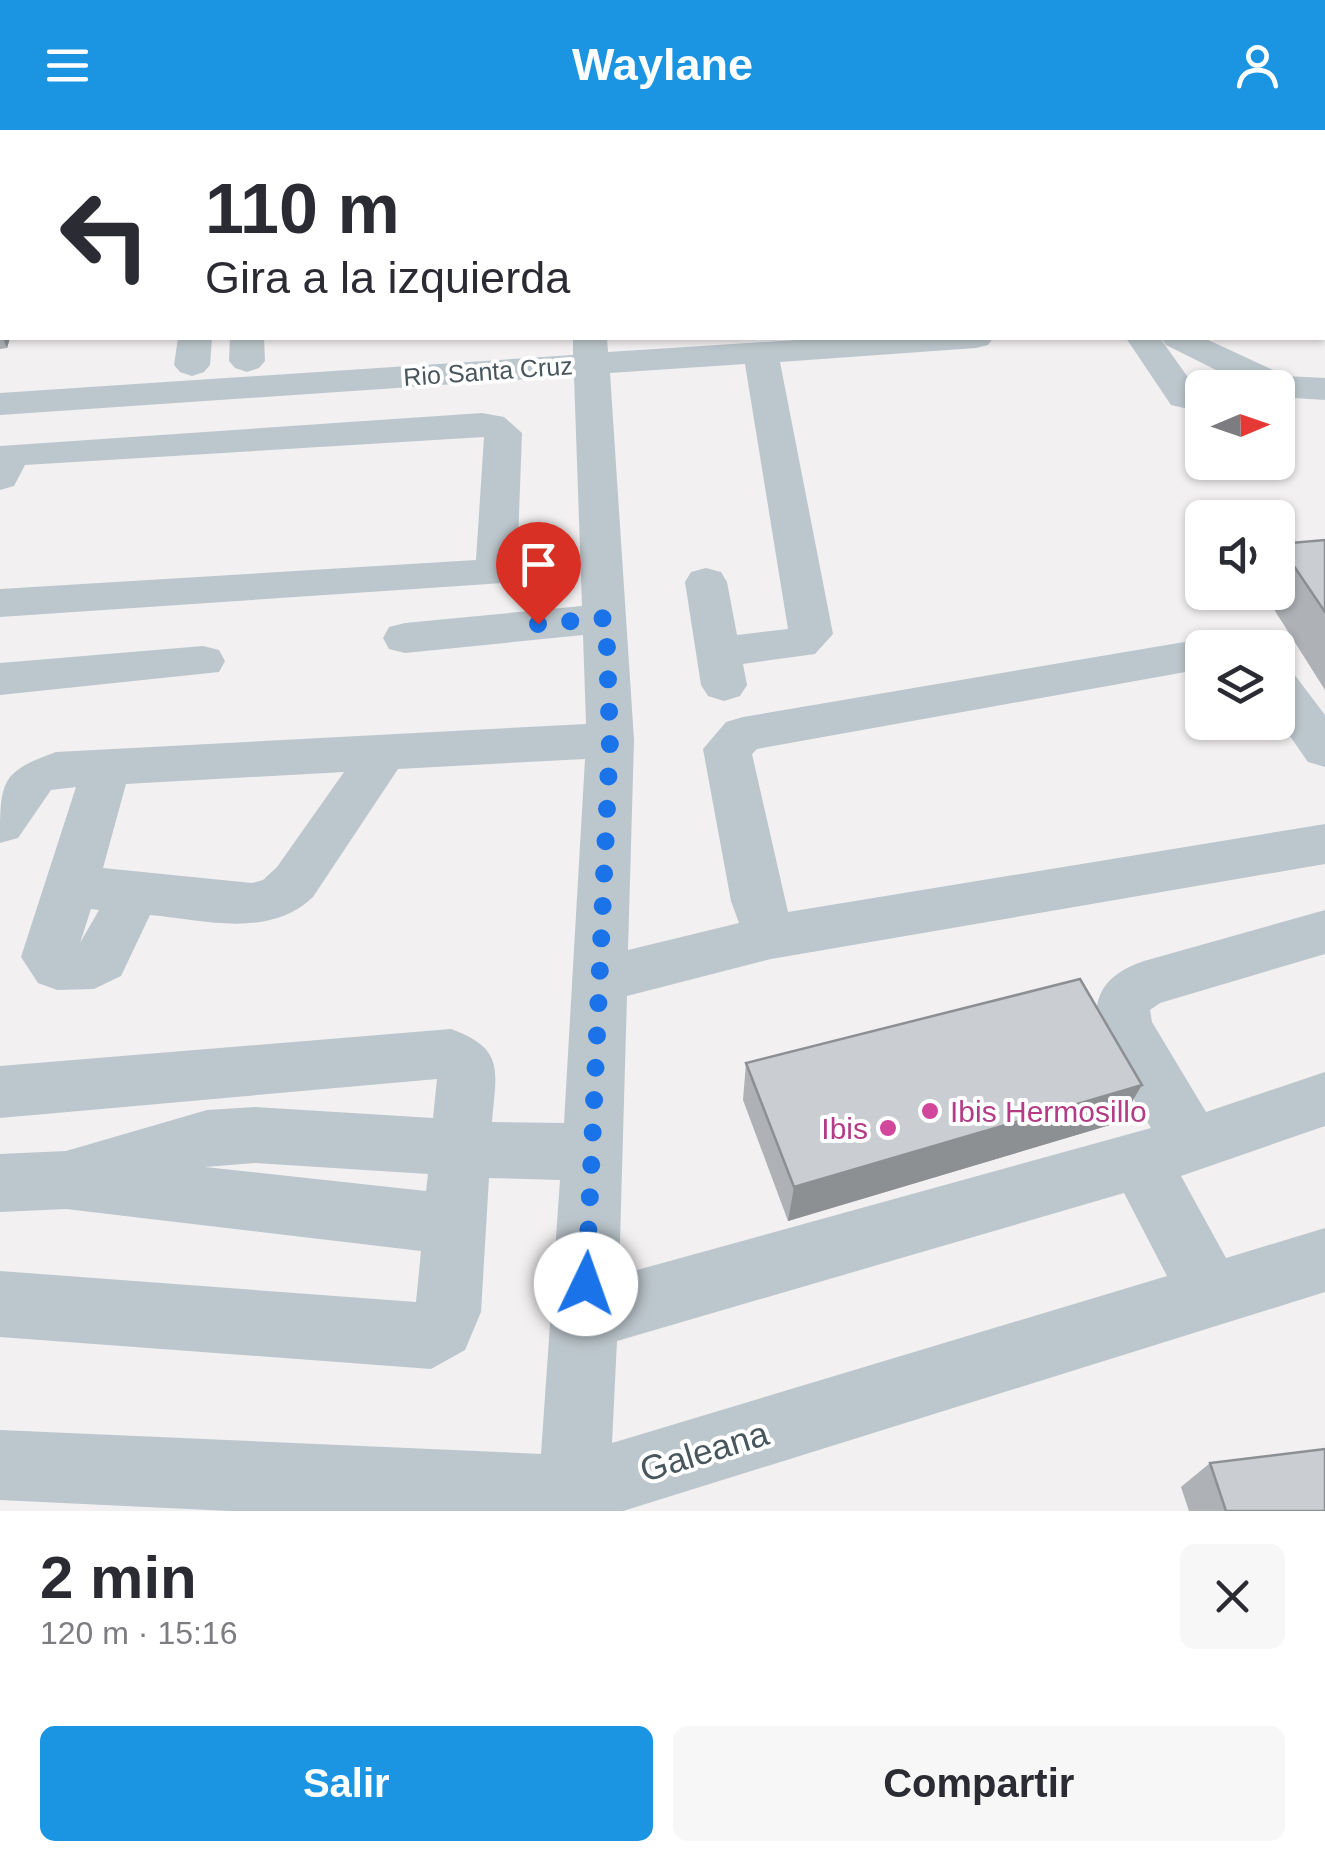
<!DOCTYPE html>
<html lang="es">
<head>
<meta charset="utf-8">
<style>
	body { margin:0; font-family:Helvetica,sans-serif; background:#f7f7f7; color:#2b2b33; height:100vh; display:flex; flex-direction:column; font-size:38px; white-space:nowrap }
	* { box-sizing:border-box; margin:0 }
	p { font-size:32px; color:#7c7c81 }
	.icon { flex:none; width:55px; height:55px; fill:none; stroke:currentColor; stroke-width:2; stroke-linecap:round; stroke-linejoin:round }
	.map { position:relative; height:1381px; overflow:hidden }
	.details { display:flex; flex-direction:column; background:#fff; flex:1 }
	.details>* { flex:none }
	.guide { position:absolute; left:0px; top:0px; width:1325px; height:210px; box-shadow:0 2px 8px #0004; background:#fff; color:#2b2b33; overflow:hidden }
	.needle { width:65px; rotate:88deg }
	.fabs { position:absolute; left:1185px; top:240px; display:grid; gap:20px }
	.fabs a { display:grid; place-items:center; width:110px; height:110px; border-radius:15px; background:#fff; box-shadow:0 2px 8px #0004; font-size:50px }
	.pin { position:absolute; display:grid; place-items:center; width:85px; height:85px; color:#fff; margin:-102px -42px; border-radius:50% 50% 50% 0; rotate:-45deg; box-shadow:0 0 10px #0007 }
	.pin .icon { rotate:45deg }
	.me { position:absolute; width:110px; margin:-55px; rotate:3deg; stroke-linejoin:round; filter:drop-shadow(0 0 8px #0008) }
	.turn { display:flex; align-items:center; gap:35px; height:210px; padding:0 40px; font-size:45px }
	.turn .icon { width:130px; height:130px; stroke-width:2.5 }
	.turn b { display:block; font-size:70px; line-height:85px }
	.round { display:grid; place-items:center; flex:none; width:105px; height:105px; border-radius:15px; background:#f7f7f7 }
	.summary { display:flex; align-items:center; justify-content:space-between; height:170px; padding:0 40px }
	h1 { font-size:60px; font-weight:700; line-height:75px }
	.primary-button { display:flex; gap:20px; margin-top:auto; padding:20px 40px }
	.primary-button a { flex:1; height:115px; border-radius:15px; background:#1b94e1; color:#fff; font-size:40px; font-weight:700; line-height:115px; text-align:center }
	.primary-button a+a { background:#f7f7f7; color:#2b2b33 }
	header { display:flex; justify-content:space-between; align-items:center; height:130px; padding:0 40px; background:#1b94e1; color:#fff; font-size:45px; font-weight:700 }
	.map>svg:first-child { display:block }
	.lines { fill:none; stroke-linecap:round; stroke-linejoin:round }
	.minor { fill:#bcc7cd; fill-rule:evenodd }
	.major { fill:#b0c5ce; fill-rule:evenodd }
	.wall { fill:#aeb1b5 }
	.shaded-wall { fill:#8d9093 }
	.building { fill:#caced2; stroke:#8d9093; stroke-width:2.5 }
	.route { stroke:#1a73e8; stroke-width:18; stroke-dasharray:0 32.4 }
	.hotel-dot { fill:#d1479c; stroke:#fff; stroke-width:4 }
	.labels { text-anchor:middle; dominant-baseline:central; stroke-width:8; stroke-linejoin:round; paint-order:stroke }
	.far-street-label { font-size:25px; fill:#48575d; stroke:#fff }
	.hotel-label { font-size:30px; fill:#b23c85; stroke:#fff; text-anchor:start }
	.near-street-label { font-size:35px; fill:#48575d; stroke:#fff }
</style>
</head>
<body>
<header><svg class="icon" aria-label="menu" viewBox="0 0 24 24"><path d="M4 6h16M4 12h16M4 18h16"/></svg>Waylane<svg class="icon" aria-label="person" viewBox="0 0 24 24"><circle cx="12" cy="8" r="4"/><path d="M4 21q1-7 8-7t8 7"/></svg></header>
<div class="map">
<svg width="1325" height="1381" viewBox="0 0 1325 1381">
	<rect width="100%" height="100%" fill="#f2f0f0"/>
	<g class="lines">
		<g class="minor">
			<path d="M520,0H548L549,2H521Z"/>
			<path d="M2,16V34L0,35V17Z"/>
			<rect x="1322" y="184" width="3" height="20"/>
			<path d="M178,208H212L210,235L204,242L192,246L180,242L174,235Z"/>
			<path d="M230,208H264L265,231L259,238L247,242L235,238L229,231Z"/>
			<path d="M573,208H607L608,222L829,208H993L988,215L976,218L780,232L833,504L815,524L743,534L747,555L740,566L724,571L708,566L701,555L685,452L691,442L706,438L721,442L727,452L737,505L788,499L745,234L610,243L634,610L628,820L739,793L731,771L703,619L726,592L743,587L1202,509L1220,518H1202V539L757,619L752,624L788,782L1325,694V734L771,829L627,866L619,1145L1151,998C1120,942 1050,863 1144,831L1325,780V824L1160,873L1150,880L1152,892L1206,982L1325,942V996L1181,1046L1226,1128L1325,1098V1162L623,1381H230L0,1370V1300L541,1324L560,1050L489,1048L481,1182L465,1220L431,1239L0,1207V1141L416,1172L421,1121L66,1079L0,1082V1024L66,1021L207,980L255,977L433,988L437,949L0,988V936L451,899C506,919 496,941 492,992L564,993L585,629L398,639L313,767C269,809 205,790 150,785L121,846L94,859L57,860L38,853L21,827L76,657L51,660L18,708L0,713C0,651 0,642 56,622L586,594L583,505L405,523L389,519L383,508L389,497L405,493L582,476L574,246L0,285V263L573,225ZM344,642L277,737L263,750L252,753L103,738L126,654ZM91,779L99,780L80,813ZM255,1033L428,1044L426,1061L205,1037ZM1124,1063L1167,1146L612,1313L617,1211Z"/>
			<path d="M1126,208H1160L1202,267L1197,275L1184,278L1171,275Z"/>
			<path d="M1161,208H1204L1286,246L1325,248V270L1278,267V258H1252L1166,215Z"/>
			<path d="M482,283L504,287L522,303L517,438L503,453L0,487V459L476,430L484,307L25,335L14,356L0,360V316Z"/>
			<path d="M203,516L219,520L225,531L219,542L0,565V533Z"/>
			<path d="M1278,539L1294,544L1325,585V637L1308,632L1278,589Z"/>
		</g>
		<g class="major">
			<path d="M1153,0H1185L1186,2H1154Z"/>
			<path d="M1322,166L1325,167V191L1322,190Z"/>
		</g>
	</g>
	<g class="wall">
		<path d="M29,0H168V2L236,0L237,2H30Z"/>
		<path d="M0,51H2V208H10L7,218L0,219Z"/>
		<path d="M1325,410V560L1263,462H1278V418L1279,414Z"/>
		<path d="M746,933L1120,992L788,1091L743,970Z"/>
		<path d="M1210,1333L1325,1381H1189L1181,1357Z"/>
	</g>
	<g class="shaded-wall">
		<path d="M2,133V207L0,201V141Z"/>
		<path d="M3,208H10L7,218Z"/>
		<path d="M1142,955L1120,992L788,1091L794,1057Z"/>
	</g>
	<g class="building">
		<path d="M49,0H142V2H48Z"/>
		<path d="M200,0H235V2H164Z"/>
		<path d="M0,51H2V133L0,141Z"/>
		<path d="M1325,410V482L1279,414Z"/>
		<path d="M1080,849L1142,955L794,1057L746,933Z"/>
		<path d="M1325,1319V1381H1226L1210,1333Z"/>
	</g>
	<g class="lines">
		<path class="route" d="M538,494L606,488L610,610L586,1154"/>
	</g>
	<g class="hotel-dot">
		<circle cx="930" cy="981" r="10"/>
		<circle cx="888" cy="998" r="10"/>
	</g>
	<g class="labels">
		<g class="far-street-label">
			<text transform="translate(488 241) rotate(-4)">Rio Santa Cruz</text>
		</g>
		<g class="hotel-label">
			<text x="950" y="981">Ibis Hermosillo</text>
			<text x="868" y="998" text-anchor="end">Ibis</text>
		</g>
		<g class="near-street-label">
			<text transform="translate(704 1321) rotate(-17)">Galeana</text>
		</g>
	</g>
</svg>
<div class="fabs">
<a><svg class="needle" viewBox="-14 -14 28 28"><path d="M0-13l5 13h-10z" fill="#e53935"/><path d="M0 13l5-13h-10z" fill="#7c7c81"/></svg></a>
<a><svg class="icon" aria-label="sound" viewBox="0 0 24 24"><path d="M4 9h4l5-4v14l-5-4H4zM17 9q2 3 0 6"/></svg></a>
<a><svg class="icon" aria-label="layers" viewBox="0 0 24 24"><path d="M12 4l9 5-9 5-9-5zM3 14l9 5 9-5"/></svg></a>
</div>
<div class="pin" style="left:538px;top:494px;background:#d93025"><svg class="icon" aria-label="arrive" viewBox="0 0 24 24"><path d="M6 21V4h12l-3 4 3 4H6"/></svg></div>
<svg class="me" style="left:586px;top:1154px" viewBox="-20 -20 40 40"><circle r="19" fill="#fff"/><path d="M0-13L10 11 0 6-10 11z" fill="#1a73e8"/></svg>
<div class="guide">
<div class="turn"><svg class="icon" aria-label="left" viewBox="0 0 24 24"><path d="M17 20v-9H6M10 6l-5 5 5 5"/></svg><div><b>110 m</b>Gira a la izquierda</div></div>
</div>
</div>
<section class="details">
<div class="summary"><div><h1>2 min</h1><p>120 m · 15:16</p></div><a class="round"><svg class="icon" aria-label="close" viewBox="0 0 24 24"><path d="M6 6l12 12M18 6L6 18"/></svg></a></div>
<div class="primary-button"><a>Salir</a><a>Compartir</a></div>
</section>
</body>
</html>
